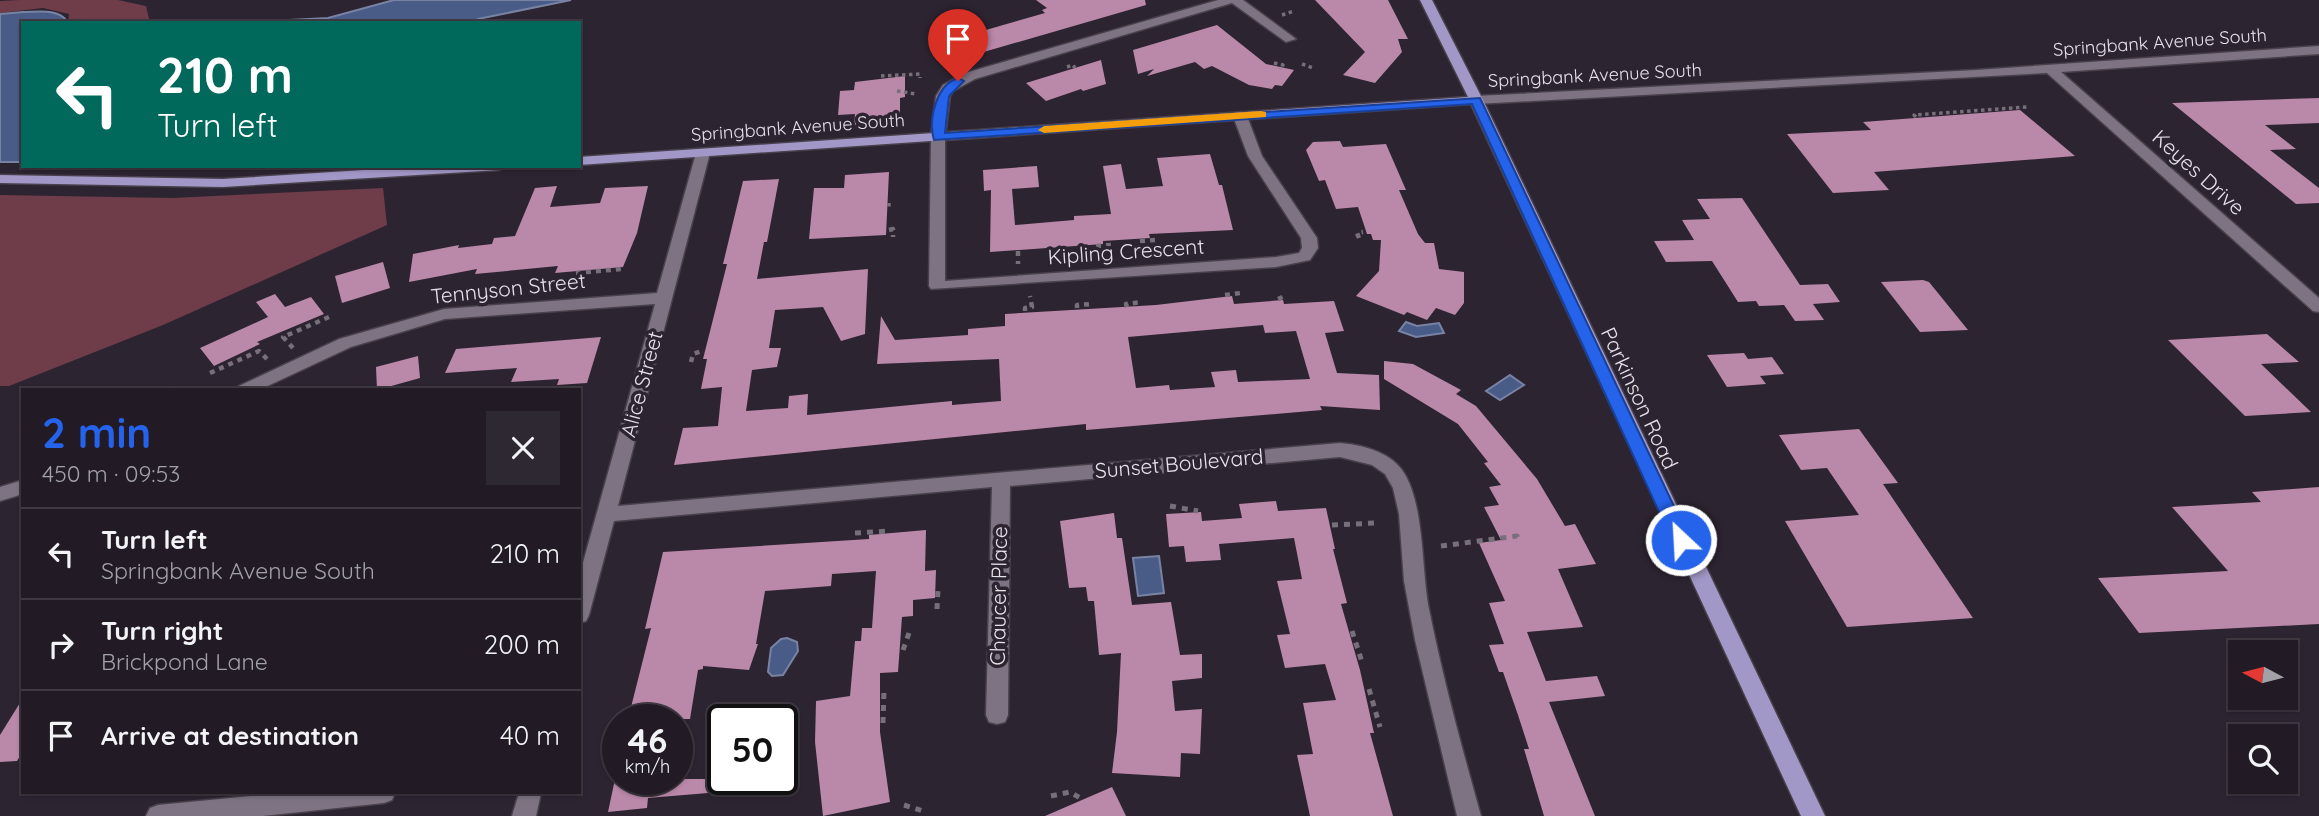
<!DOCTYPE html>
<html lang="en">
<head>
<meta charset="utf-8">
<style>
	body { margin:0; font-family:Quicksand,sans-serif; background:#2e2832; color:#f1f3f6; height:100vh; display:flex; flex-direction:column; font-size:26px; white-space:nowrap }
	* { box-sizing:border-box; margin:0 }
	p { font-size:23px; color:#a2a1a7 }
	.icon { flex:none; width:38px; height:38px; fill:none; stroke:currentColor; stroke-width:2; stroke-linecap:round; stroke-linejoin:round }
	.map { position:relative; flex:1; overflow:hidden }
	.drawer { position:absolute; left:21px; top:388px; width:560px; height:406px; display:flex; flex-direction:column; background:#221b25; border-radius:0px; box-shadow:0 2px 5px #0004,0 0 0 2px #3f3942 }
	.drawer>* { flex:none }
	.hud { position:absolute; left:21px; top:21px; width:560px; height:147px; border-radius:0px; box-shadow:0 2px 5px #0004,0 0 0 2px #3f3942; background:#00695c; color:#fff; overflow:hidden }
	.needle { width:46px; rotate:277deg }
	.tools { position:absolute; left:2228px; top:640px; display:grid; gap:14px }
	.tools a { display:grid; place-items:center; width:70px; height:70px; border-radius:0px; background:#221b25; box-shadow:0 2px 5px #0004,0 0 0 2px #3f3942; font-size:35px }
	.speed { position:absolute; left:602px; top:704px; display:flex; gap:14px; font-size:35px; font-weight:700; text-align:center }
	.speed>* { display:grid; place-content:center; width:91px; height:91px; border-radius:50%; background:#221b25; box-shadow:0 2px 5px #0004,0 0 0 2px #3f3942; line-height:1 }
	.speed small { font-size:18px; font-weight:400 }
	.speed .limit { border:4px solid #111; border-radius:10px; background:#fff; color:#111 }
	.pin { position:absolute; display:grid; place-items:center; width:60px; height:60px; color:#fff; margin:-72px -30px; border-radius:50% 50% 50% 0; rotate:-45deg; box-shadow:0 0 7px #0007 }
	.pin .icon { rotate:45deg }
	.me { position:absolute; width:77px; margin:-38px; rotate:335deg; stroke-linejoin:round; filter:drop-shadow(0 0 5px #0008) }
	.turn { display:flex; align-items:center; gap:24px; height:147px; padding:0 21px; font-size:32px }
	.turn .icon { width:91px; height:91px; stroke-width:2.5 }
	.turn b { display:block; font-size:49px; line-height:60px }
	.round { display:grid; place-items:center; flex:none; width:74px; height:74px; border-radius:0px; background:#2e2832 }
	.overview { display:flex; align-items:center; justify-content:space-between; height:119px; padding:0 21px }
	h1 { font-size:42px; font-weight:700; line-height:52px; color:#2563eb }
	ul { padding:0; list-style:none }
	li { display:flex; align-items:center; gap:21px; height:91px; padding:0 21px; border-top:2px solid #3f3942 }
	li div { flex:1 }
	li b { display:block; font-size:26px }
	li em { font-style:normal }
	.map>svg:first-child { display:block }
	.green { fill:#6f3d49 }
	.water { fill:#495b87; stroke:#7883a4; stroke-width:2 }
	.building { fill:#ba88a9; fill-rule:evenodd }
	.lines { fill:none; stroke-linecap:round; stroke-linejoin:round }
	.minor-casing { stroke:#48404b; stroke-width:3 }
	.major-casing { stroke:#48404b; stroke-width:3 }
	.path-far2 { stroke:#776f7a; stroke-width:3.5; stroke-dasharray:3.5 3.5; stroke-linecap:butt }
	.path-far1 { stroke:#776f7a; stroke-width:4.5; stroke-dasharray:5 5; stroke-linecap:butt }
	.path { stroke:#776f7a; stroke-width:5; stroke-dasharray:6 6; stroke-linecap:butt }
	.minor { fill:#7d7382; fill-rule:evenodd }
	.major { fill:#a298c8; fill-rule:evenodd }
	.route { fill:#2563eb; stroke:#184099; stroke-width:2 }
	.slow { fill:#f59e0b }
	.labels { text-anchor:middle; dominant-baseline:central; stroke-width:7; stroke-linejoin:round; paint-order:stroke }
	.far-street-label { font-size:18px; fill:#e7e1e9; stroke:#2d2431 }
	.street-label { font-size:21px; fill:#e7e1e9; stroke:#2d2431 }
</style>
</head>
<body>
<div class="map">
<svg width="2319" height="816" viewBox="0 0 2319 816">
	<rect width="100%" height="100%" fill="#2d2431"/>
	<g class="green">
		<path d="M20,0H118L146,6L150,23H68L69,14L43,8L0,13V1Z"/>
		<path d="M383,188L387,225L163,325L9,386H0V195L172,198Z"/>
	</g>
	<g class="water">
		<path d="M394,0H571L478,19L470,23H230L328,18Z"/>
		<path d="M23,12C37,12 58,8 67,21L23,23V162H0V14Z"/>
		<path d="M1406,322L1417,326L1439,323L1444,333L1416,337L1399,331Z"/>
		<path d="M1510,375L1524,385L1500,400L1486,391Z"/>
		<path d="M1159,556L1164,593L1138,596L1133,558Z"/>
		<path d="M787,638L797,642L798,651L783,675L772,676L768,672L771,648L781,639Z"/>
	</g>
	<g class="building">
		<path d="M1036,0H1145L1146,5L970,56L961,57L944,42L1045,13L1042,10L1047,8Z"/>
		<path d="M1315,0H1388L1408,39H1398L1402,52L1375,83L1343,75L1365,52Z"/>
		<path d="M1217,25L1266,64L1294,70L1282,86L1275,85L1272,89L1249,85L1212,66L1204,69L1195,62L1147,76L1154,69L1138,74L1133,50Z"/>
		<path d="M1101,60L1106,84L1083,91L1081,89L1046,101L1026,83Z"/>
		<path d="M905,76V97L900,98V118L890,123L854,126L855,114L838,115L840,91L854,90L855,82Z"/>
		<path d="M2319,98V123L2265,125L2296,149L2270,150L2319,188V203L2296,204L2172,103Z"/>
		<path d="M2020,110L2075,156L1874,172L1889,190L1833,193L1787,134L1871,130L1863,122Z"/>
		<path d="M1340,141L1343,147L1386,144L1406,190H1399L1418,234L1425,243H1434L1439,269L1464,272V303L1455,315L1436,308L1427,320L1407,312L1404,315L1356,296L1379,271L1381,240H1373L1371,234H1367L1358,207L1336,209L1325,180L1319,181L1306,150L1313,142Z"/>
		<path d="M1210,154L1219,185H1222L1233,230L1149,234L1150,238L1103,241V244L990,252L991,190L984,191L983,170L1037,166L1039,187L1012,189L1015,225L1074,220V216L1111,214L1103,166L1121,164L1126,189L1163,186L1157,158Z"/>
		<path d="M889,172L886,235L809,239L814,188H844L845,175Z"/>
		<path d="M779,179L767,242H764L757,279L868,269L865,334L841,341L823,307L775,310L769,348H781L777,367L752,370L746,411L788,408L789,396L808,394L807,415L952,401V405L1001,401L999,359L877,364L881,316L895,340L968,335V329L1005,326V314L1156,305L1232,296L1234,304L1283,300L1284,304L1334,301L1344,331L1325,333L1337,373L1379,375L1380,410L1320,406L1322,410L1086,430V424L674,465L683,428L718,426L722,387L701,389L707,359H703L727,264H723L743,181ZM1263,325L1265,333L1296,331L1310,379L1238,382L1236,370L1211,372L1215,387L1170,390L1169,385L1136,388L1128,337Z"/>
		<path d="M557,186L550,207L600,203L605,188L648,186L637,233L623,267L555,273L558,266L475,274L477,269L409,282L413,254L459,245L458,248L492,244L494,238L515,236L535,188Z"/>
		<path d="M1742,198L1800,285L1828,284L1840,302L1813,304L1824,320L1795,321L1784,305L1759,306L1756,301L1738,302L1712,261L1666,262L1654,241L1694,240L1682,220L1710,219L1697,199Z"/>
		<path d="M383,262L390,288L342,303L335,276Z"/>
		<path d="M1923,280L1929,282L1968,330L1920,332L1881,282Z"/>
		<path d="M275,294L285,307L311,297L324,314L257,342L260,344L214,366L200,348L268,317L256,302Z"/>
		<path d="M2267,334L2299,362L2261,364L2311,412L2245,416L2168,340Z"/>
		<path d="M601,337L587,383L557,385L559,379L511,382L517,368L445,373L456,349Z"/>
		<path d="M1744,353L1748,359L1772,357L1784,374L1760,376L1766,384L1727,387L1707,355Z"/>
		<path d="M418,356L420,378L377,390L376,367Z"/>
		<path d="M1384,361L1413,364L1461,390L1456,394L1476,406L1537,479L1565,526L1575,524L1596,564L1558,569L1583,627L1527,632L1546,681L1597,676L1605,696L1549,702L1595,816H1544L1524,749H1529L1518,715L1503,672H1499L1489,645L1504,644L1489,603L1505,601L1479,543L1501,540L1484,507L1499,505L1489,487L1501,485L1484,463L1488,462L1458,424L1384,379Z"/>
		<path d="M1859,429L1898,483L1883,484L1973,618L1847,627L1785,521L1859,515L1827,468L1801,470L1779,435Z"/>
		<path d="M2319,487V624L2139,633L2098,578L2228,571L2172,507L2261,502L2252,492Z"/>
		<path d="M1276,501L1278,511L1326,508L1335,549H1333L1347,603L1341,604L1360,670L1374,733H1370L1393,816H1310L1297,755L1313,754L1303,703L1336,700L1325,664L1285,668L1277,635L1290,634L1277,581L1302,579L1294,538L1219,544L1221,560L1186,562L1184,546L1169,547L1166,514L1201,512L1202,521L1242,518L1239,504Z"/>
		<path d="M1114,513L1117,538H1122L1132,605L1171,602L1180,655L1202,654V678L1172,681L1175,711L1202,709L1200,754L1181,753L1180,777L1112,773L1117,732L1121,653L1099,655L1094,601H1088L1086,587L1069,588L1060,521Z"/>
		<path d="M926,530L925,571L936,570L935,598L913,600V616L902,617L898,672L880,673V732L890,802L823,816L815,742L816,701L850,696L855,641H861L862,628H872L876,571L832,574L831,586L765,591L756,644H758L749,670L703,666V669L698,670L690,719H628L651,628L645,629L663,552L869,539V535Z"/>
		<path d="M23,698V751L17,761L0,762V735Z"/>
		<path d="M615,779H707L708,793L648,798L647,808L608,812Z"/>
		<path d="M1112,787L1126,816H1045Z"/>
	</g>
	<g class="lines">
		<g class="minor-casing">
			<g id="minor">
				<path d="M1218,0H1243L1296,39L1286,42L1232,3L975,79L953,91L950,96L945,137V281L1276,257L1299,253L1302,248L1301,238L1248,156L1233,116L1240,112L1247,116L1262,156L1317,238L1318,248L1310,260L1276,267L931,289L929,286L931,137L936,96L943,85L965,73Z"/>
				<path d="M2319,46V54L2061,72L2319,298V312L2313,311L2047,73L1476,104L1469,100L1476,96L1976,70Z"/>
				<path d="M703,149L710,153L618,506L1340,443C1362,445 1388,451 1402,470C1425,502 1421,569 1429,609C1443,679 1462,748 1481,816H1457L1415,640L1404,581L1399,514L1393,488L1385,474L1372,465L1340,457L1010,486L1008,715L1005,722L997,724L989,722L986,715L992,487L614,521L589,615L586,621L579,623V577L655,304L445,319L351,347L259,390H236L239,386L339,339L444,309L657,293L696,153Z"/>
				<path d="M23,480V494L0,501V487Z"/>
				<path d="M282,793H395L392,800L384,803L263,816H146L150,808L158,805Z"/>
				<path d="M519,793H541L536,816H512Z"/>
			</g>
		</g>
		<g class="major-casing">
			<g id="major">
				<path d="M1420,0H1432L1483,100L1825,816H1801L1471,104L579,165V157L1468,97Z"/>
				<path d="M426,166H506L499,170L223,187L0,183V175L223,179Z"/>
			</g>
		</g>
		<g class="path-far2">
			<path d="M1282,15L1294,11"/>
			<path d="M1274,63L1283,65L1280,69"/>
			<path d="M1302,64L1313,68"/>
			<path d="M1067,67L1073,65L1075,68"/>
			<path d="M881,76L920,74V78"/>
			<path d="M897,91L916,94"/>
			<path d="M1916,117L1914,115L2027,107"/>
			<path d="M889,203V210"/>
		</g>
		<g class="path-far1">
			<path d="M889,230L893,229V237"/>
			<path d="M1359,238L1357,233L1363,232"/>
			<path d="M1140,241L1156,240"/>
			<path d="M1096,246L1111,245"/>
			<path d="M1056,249L1067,248"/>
			<path d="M1018,251V264"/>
			<path d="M576,273L621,269"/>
			<path d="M1225,295L1241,293"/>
			<path d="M1278,299L1287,295"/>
			<path d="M1127,307L1126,304L1142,302"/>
			<path d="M1077,308V305L1092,304"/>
			<path d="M1025,311V308L1032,307L1030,296"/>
			<path d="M293,348L283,337L329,317"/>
			<path d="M691,362L693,354L702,351"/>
			<path d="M210,373L259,351L268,360"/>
			<path d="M167,390L175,386"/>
		</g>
		<g class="path">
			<path d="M1170,506L1198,511"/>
			<path d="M1332,525L1376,523"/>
			<path d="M855,533L891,531"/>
			<path d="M1441,546L1517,536L1519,541"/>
			<path d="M937,609L938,589"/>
			<path d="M1352,631L1363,665"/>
			<path d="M903,650L909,633"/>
			<path d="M1369,689L1380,727"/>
			<path d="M883,723L884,690"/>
			<path d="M1051,796L1070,792L1080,798"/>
			<path d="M904,805L926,812"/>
		</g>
		<use href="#minor" class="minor"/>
		<use href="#major" class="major"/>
	</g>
	<path class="route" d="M958,78L964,81L949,96L945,133L1480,98L1690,540L1687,544H1675L1672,540L1472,104L934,140C928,120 936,85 958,78Z"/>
	<path class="slow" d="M1261,111L1266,112V117L1044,133L1038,130L1044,126Z"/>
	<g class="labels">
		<g class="far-street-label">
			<text transform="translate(2160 42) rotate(-4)">Springbank Avenue South</text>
			<text transform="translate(1595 75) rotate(-3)">Springbank Avenue South</text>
			<text transform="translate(798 127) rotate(-4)">Springbank Avenue South</text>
		</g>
		<g class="street-label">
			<text transform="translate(2199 172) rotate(42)">Keyes Drive</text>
			<text transform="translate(1126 251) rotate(-4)">Kipling Crescent</text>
			<text transform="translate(508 288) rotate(-6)">Tennyson Street</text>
			<text transform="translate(641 384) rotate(-75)">Alice Street</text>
			<text transform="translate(1640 398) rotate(65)">Parkinson Road</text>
			<text transform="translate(1179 463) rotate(-5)">Sunset Boulevard</text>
			<text transform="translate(998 596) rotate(-89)">Chaucer Place</text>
		</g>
	</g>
</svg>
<div class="tools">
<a><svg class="needle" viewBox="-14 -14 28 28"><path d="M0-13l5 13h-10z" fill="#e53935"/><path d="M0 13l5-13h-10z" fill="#a2a1a7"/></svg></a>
<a><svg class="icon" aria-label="search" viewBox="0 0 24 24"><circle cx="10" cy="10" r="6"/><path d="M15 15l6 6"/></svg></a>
</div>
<div class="speed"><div>46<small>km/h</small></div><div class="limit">50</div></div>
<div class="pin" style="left:958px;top:81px;background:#d93025"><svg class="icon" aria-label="arrive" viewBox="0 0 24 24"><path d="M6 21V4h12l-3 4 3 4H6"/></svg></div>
<svg class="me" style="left:1681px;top:540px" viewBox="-20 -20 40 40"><circle r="17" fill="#2563eb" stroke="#fff" stroke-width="3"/><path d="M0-11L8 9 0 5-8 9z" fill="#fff"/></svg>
<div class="hud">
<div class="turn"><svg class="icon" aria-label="left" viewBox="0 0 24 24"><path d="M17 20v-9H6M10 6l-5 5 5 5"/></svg><div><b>210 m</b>Turn left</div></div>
</div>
<section class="drawer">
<div class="overview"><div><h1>2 min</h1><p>450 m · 09:53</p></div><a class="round"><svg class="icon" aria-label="close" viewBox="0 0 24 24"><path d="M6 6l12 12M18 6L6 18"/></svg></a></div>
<ul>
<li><svg class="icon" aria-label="left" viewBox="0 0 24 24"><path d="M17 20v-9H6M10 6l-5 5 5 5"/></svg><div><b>Turn left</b><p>Springbank Avenue South</p></div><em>210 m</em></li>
<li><svg class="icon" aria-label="right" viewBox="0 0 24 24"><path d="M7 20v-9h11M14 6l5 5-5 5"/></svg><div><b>Turn right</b><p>Brickpond Lane</p></div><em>200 m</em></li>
<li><svg class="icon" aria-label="arrive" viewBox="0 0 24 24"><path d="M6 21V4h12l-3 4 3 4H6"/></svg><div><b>Arrive at destination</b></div><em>40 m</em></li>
</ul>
</section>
</div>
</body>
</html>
